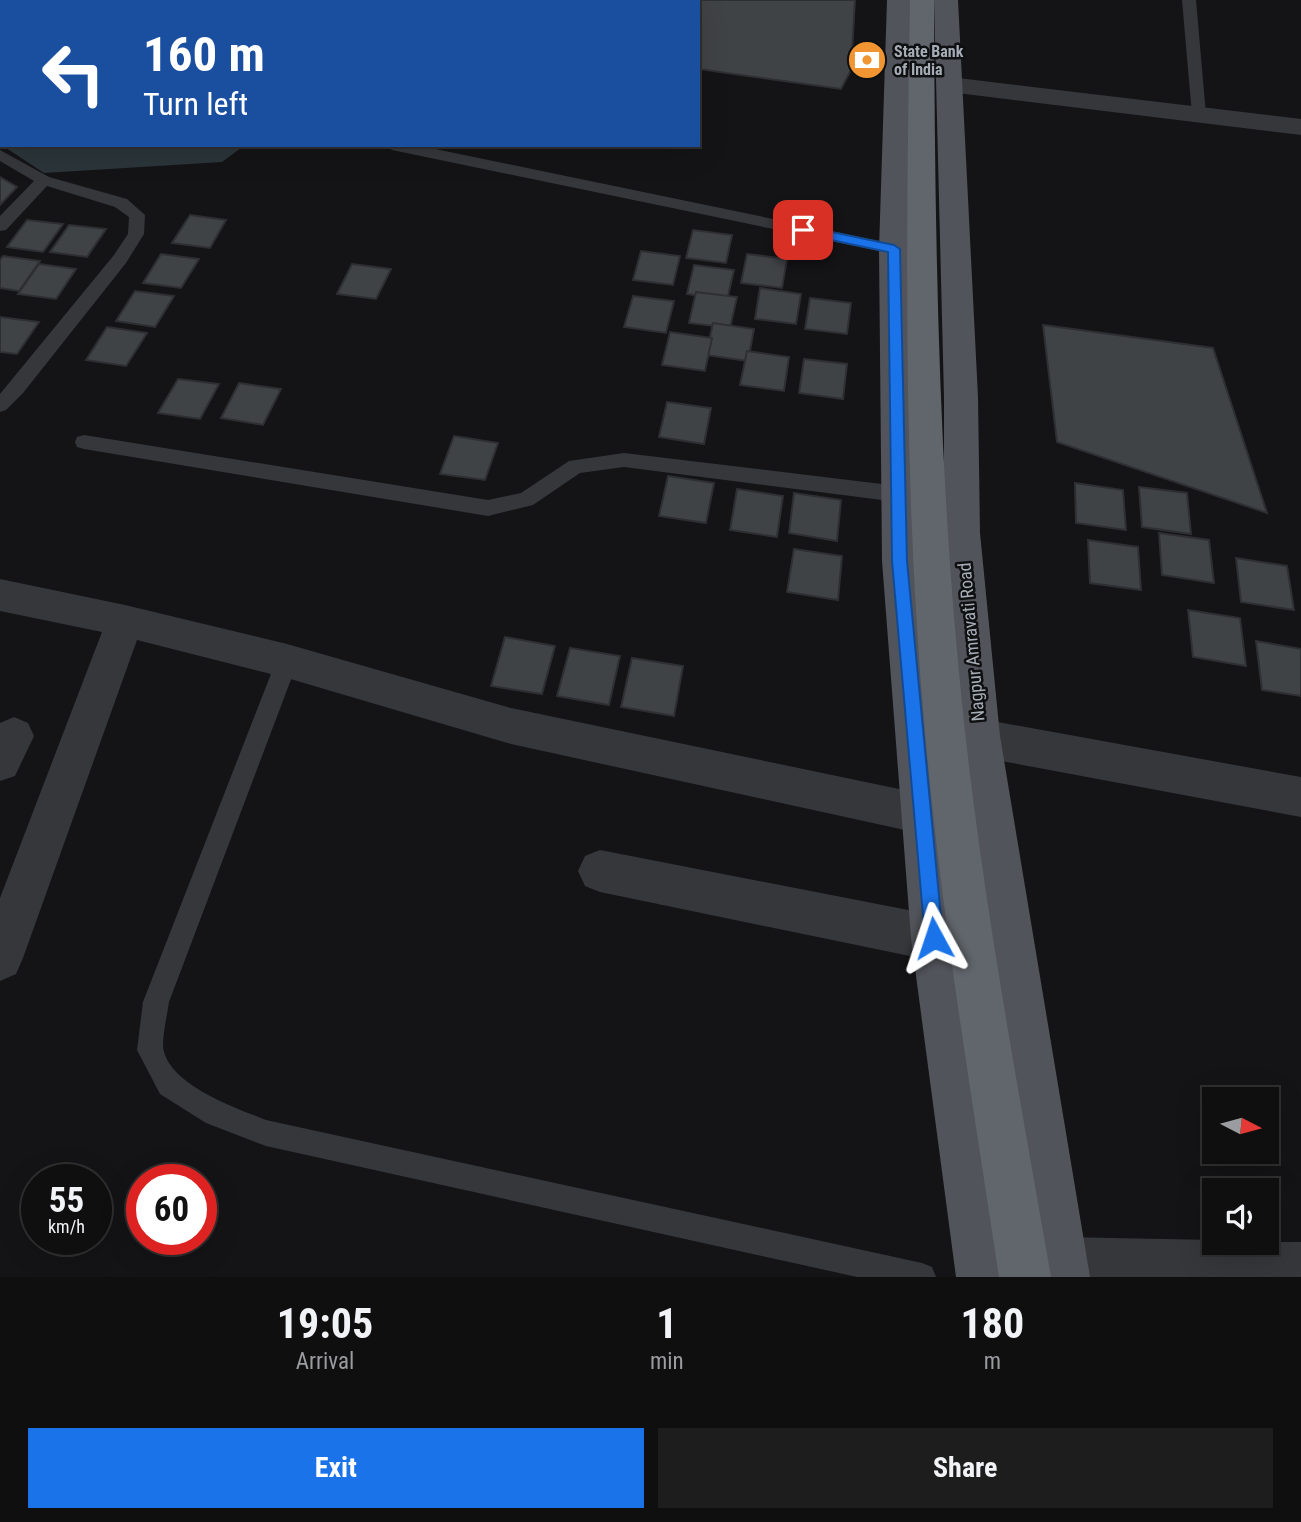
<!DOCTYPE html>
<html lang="en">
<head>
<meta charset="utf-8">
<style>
	body { margin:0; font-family:"Roboto Condensed",sans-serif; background:#1d1d1e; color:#f1f3f6; height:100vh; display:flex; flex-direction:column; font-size:26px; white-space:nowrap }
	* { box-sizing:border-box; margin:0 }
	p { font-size:23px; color:#9b9c9f }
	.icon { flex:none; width:38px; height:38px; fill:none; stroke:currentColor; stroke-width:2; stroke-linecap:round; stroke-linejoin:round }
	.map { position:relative; height:1277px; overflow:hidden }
	.sheet { display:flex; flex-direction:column; background:#0f0f10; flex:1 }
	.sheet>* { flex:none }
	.top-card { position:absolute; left:0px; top:0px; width:700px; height:147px; box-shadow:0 7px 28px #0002,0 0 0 2px #2f2f30; background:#1a4fa0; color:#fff; overflow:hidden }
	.needle { width:46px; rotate:96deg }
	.fabs { position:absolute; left:1202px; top:1087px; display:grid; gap:14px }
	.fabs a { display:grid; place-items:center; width:77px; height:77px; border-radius:0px; background:#0f0f10; box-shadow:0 7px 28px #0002,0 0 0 2px #2f2f30; font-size:35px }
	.speed { position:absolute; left:21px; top:1164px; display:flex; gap:14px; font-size:35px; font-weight:700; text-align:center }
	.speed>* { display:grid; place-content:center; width:91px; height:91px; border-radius:50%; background:#0f0f10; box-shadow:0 7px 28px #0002,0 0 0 2px #2f2f30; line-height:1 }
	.speed small { font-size:18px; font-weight:400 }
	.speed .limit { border:10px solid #d22; background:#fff; color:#111 }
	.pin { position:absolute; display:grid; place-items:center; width:60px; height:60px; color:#fff; margin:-30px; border-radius:14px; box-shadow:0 4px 10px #0006 }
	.me { position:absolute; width:77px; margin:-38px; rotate:355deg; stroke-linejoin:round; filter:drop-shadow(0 0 5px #0008) }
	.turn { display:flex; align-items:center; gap:24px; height:147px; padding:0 28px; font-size:32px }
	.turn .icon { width:91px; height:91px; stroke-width:2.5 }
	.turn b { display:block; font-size:49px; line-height:60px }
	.eta { display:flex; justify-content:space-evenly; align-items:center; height:119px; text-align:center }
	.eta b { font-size:42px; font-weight:700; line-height:49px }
	.primary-button { display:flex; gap:14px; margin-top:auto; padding:14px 28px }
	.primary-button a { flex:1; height:80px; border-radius:0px; background:#1a73e8; color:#fff; font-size:28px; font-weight:700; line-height:80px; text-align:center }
	.primary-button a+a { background:#1d1d1e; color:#f1f3f6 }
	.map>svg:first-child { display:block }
	.water { fill:#2b353a }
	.building { fill:#404346; stroke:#2e2f32; stroke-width:2 }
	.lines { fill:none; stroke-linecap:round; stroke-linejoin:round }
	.lane { fill:#35373b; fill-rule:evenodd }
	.street { fill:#35373b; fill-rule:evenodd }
	.primary { fill:#51545a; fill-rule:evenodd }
	.highway { fill:#61666c; fill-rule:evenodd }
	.route { fill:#1a73e8; stroke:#114b97; stroke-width:2 }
	.labels { text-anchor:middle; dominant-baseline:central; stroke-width:5; stroke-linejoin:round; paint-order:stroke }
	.far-poi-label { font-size:16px; font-weight:bold; fill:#a6adb6; stroke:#0f1011; text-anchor:start }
	.street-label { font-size:18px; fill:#a6adb6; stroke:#0f1011 }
</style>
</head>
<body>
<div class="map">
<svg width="1301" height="1277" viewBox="0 0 1301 1277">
	<rect width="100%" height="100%" fill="#141416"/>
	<path class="water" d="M2,90V145H245L222,162L44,173L0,144Z"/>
	<g class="building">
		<path d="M445,0H855L851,70L841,89L698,69V2H444Z"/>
		<path d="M0,177L17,187L0,205Z"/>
		<path d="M190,215L226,220L210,248L172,243Z"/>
		<path d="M27,220L63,224L43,252L7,247Z"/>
		<path d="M69,225L106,229L87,257L50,252Z"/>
		<path d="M693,230L732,235L726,263L686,258Z"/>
		<path d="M641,251L680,256L673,285L633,280Z"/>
		<path d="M161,254L199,259L181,288L143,283Z"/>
		<path d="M747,254L787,259L782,288L741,283Z"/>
		<path d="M3,256L40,261L19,291L0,288V260Z"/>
		<path d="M39,264L76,269L56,299L18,294Z"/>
		<path d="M352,264L391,269L376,299L337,294Z"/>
		<path d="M694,265L734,270L727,300L687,294Z"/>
		<path d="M760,288L801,294L796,324L755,319Z"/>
		<path d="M135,291L174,296L155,327L116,321Z"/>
		<path d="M696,292L737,297L730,328L689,323Z"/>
		<path d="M633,296L674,301L666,333L624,327Z"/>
		<path d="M810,298L851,303L847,334L805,329Z"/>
		<path d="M0,317L39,322L17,354L0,352Z"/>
		<path d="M713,323L754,329L748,361L706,355Z"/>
		<path d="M1043,325L1213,348L1267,513L1057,442Z"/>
		<path d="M107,327L147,333L126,366L86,360Z"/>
		<path d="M670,332L712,338L705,371L662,365Z"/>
		<path d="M747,351L789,357L784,391L740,385Z"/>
		<path d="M804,359L847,364L843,399L799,393Z"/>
		<path d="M178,379L219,384L200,419L158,413Z"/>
		<path d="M239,383L281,389L263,425L221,418Z"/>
		<path d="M667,402L711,408L704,444L659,437Z"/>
		<path d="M454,436L498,443L485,480L440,474Z"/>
		<path d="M668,476L714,483L706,523L659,516Z"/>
		<path d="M1075,483L1123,490L1126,530L1076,523Z"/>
		<path d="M1139,487L1187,493L1191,534L1142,527Z"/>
		<path d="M737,489L783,496L777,537L730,530Z"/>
		<path d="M794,493L841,500L837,541L789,533Z"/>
		<path d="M1159,533L1209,540L1214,583L1162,575Z"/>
		<path d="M1088,540L1138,547L1141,590L1090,583Z"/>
		<path d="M794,549L842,556L838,600L787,592Z"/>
		<path d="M1236,558L1287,566L1294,610L1241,602Z"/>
		<path d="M1188,610L1240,618L1246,666L1193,657Z"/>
		<path d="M505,637L555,646L542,694L491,686Z"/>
		<path d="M1256,641L1301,649V696L1262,690Z"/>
		<path d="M570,648L620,656L609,705L557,696Z"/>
		<path d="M632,658L683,666L674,716L621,707Z"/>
	</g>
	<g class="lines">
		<g class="lane">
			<path d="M1182,0H1196L1206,115L1199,119L1192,115Z"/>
			<path d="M385,145H416L894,244L902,249L894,254L392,150Z"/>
			<path d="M0,150L49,177L127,199L145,215L144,234L126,263L23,393L6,410L0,412V394L114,255L128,234L129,217L115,207L47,186L6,230L0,231V216L34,181L0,161Z"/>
			<path d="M84,435L488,500L521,493L569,461L624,453L898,486L905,489L908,494L905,499L898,502L624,467L580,473L533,505L488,516L84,449L77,447L75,442L77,437Z"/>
			<path d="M287,652L295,654L298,661L169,1002C167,1016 163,1032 163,1046C166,1084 236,1108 266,1120L922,1263L932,1267L936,1277H857L266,1146L206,1123L160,1094L137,1050L143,1002L276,661L279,654Z"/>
		</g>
		<g class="street">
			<path d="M950,77L1301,119V135L941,91L937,85L941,79Z"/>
			<path d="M0,579L125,605L287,644L511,708L923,794L938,800L944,814L938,828L923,834L511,744L287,678L137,640L23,958L16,974L0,981V898L102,632L0,611Z"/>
			<path d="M948,713L1301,777V817L948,751L934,745L928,732L934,719Z"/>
			<path d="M14,717L28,723L34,736L15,776L0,781V723Z"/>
			<path d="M600,850L934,915L950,922L957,938L950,954L934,961L600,892L585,886L578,871L585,856Z"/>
			<path d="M1062,1237L1214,1240V1242H1301V1277H1042L1036,1263L1044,1245Z"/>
		</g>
		<g class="primary">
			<path d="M887,0H911L909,249L918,561L957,938L1008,1277H956L911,938L882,561L879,249Z"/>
			<path d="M934,0H958L978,397L980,533L1000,736L1090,1277H1038L960,736L944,533V397Z"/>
		</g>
		<path class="highway" d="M910,0H934C935,241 938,482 964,722C984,908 1019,1093 1051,1277H999C971,1092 940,908 924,721C903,482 906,240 910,0Z"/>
	</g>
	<path class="route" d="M803,226L894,245L900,249L907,561L943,938L941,944L934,947L927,944L925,938L892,561L888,252L798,233L796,230Z"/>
	<defs>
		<g id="bank-disc" transform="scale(2.0125)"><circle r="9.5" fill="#f19432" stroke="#0f1011"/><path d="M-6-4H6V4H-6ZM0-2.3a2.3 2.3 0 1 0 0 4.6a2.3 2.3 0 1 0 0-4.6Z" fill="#fff"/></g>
	</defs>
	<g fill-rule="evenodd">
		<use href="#bank-disc" x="867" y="60"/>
	</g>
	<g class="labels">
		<g class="far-poi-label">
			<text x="894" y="51">State Bank<tspan x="894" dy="18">of India</tspan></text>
		</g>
		<g class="street-label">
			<text transform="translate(971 642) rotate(-95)">Nagpur Amravati Road</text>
		</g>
	</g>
</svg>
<div class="fabs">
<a><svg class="needle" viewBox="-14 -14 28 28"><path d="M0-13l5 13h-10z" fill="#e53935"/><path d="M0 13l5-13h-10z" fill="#9b9c9f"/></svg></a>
<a><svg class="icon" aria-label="sound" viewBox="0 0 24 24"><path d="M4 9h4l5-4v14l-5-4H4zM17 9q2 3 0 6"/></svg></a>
</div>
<div class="speed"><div>55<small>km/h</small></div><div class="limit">60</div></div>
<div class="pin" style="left:803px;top:230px;background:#d93025"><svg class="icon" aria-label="arrive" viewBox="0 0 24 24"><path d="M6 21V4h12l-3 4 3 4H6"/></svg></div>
<svg class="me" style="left:934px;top:938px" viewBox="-20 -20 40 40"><path d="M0-17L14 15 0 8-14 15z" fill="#1a73e8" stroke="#fff" stroke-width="4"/></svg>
<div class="top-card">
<div class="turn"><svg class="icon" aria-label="left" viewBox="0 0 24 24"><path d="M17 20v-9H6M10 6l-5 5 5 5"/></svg><div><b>160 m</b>Turn left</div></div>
</div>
</div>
<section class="sheet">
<div class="eta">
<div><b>19:05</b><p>Arrival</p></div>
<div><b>1</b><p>min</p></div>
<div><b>180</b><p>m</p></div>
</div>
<div class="primary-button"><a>Exit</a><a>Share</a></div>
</section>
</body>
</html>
